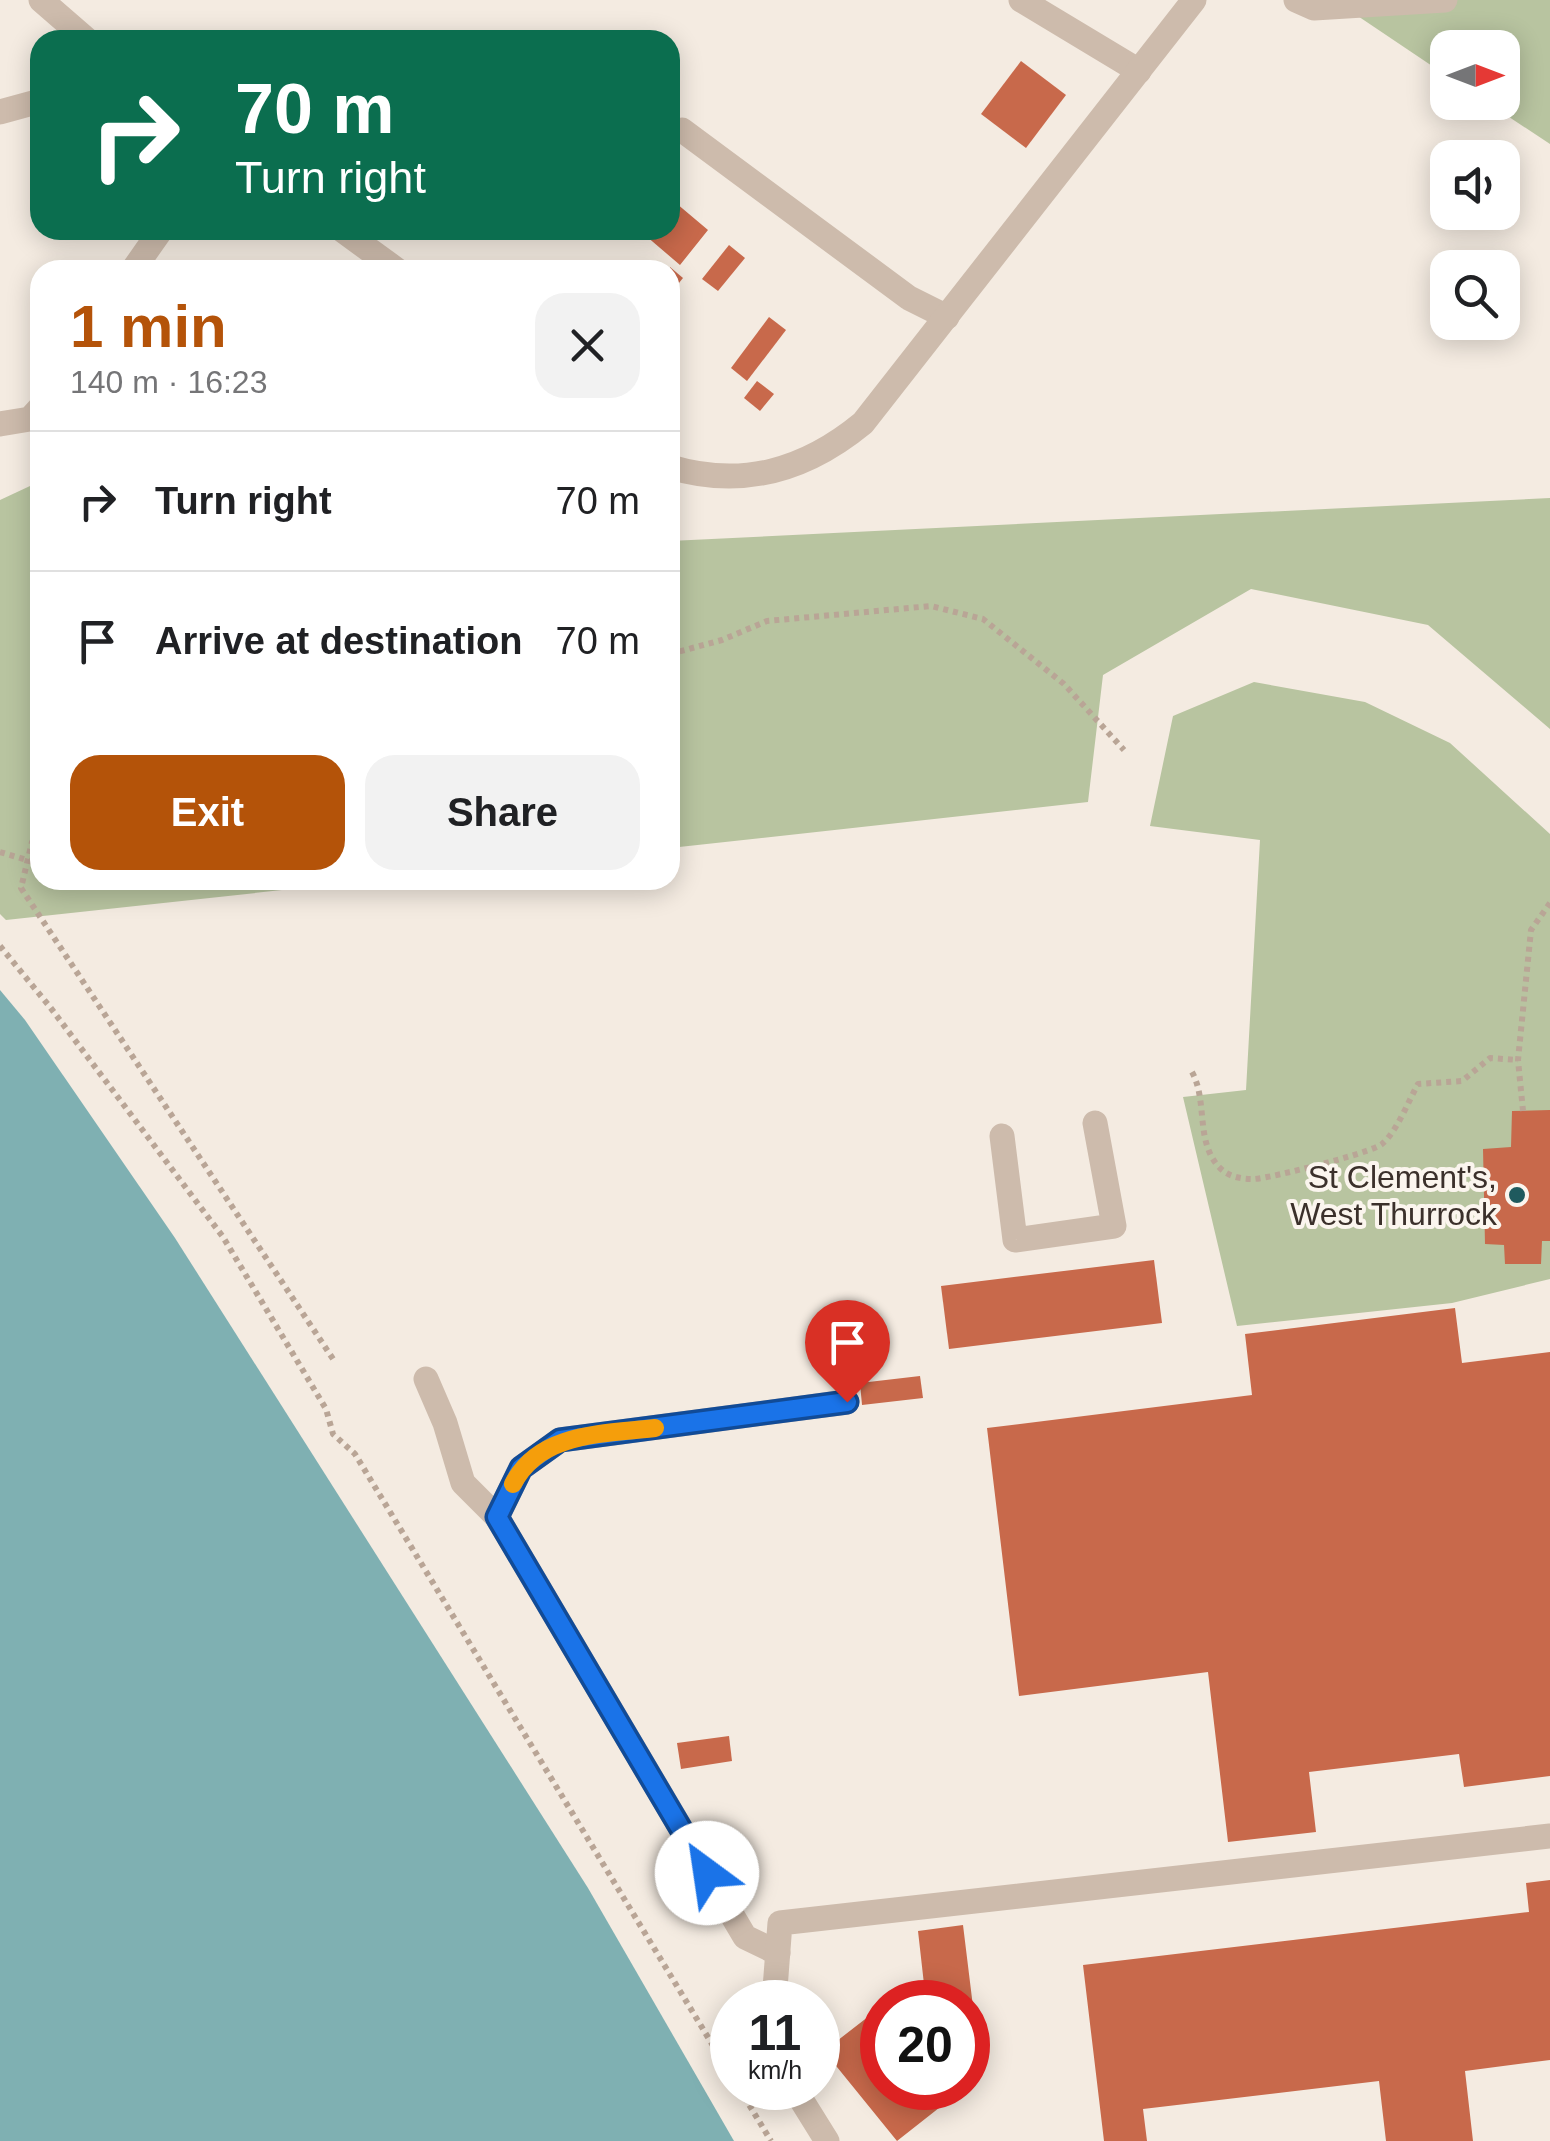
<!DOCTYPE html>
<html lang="en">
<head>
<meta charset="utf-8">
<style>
	body { margin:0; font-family:Arial,sans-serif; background:#f2f2f2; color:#202124; height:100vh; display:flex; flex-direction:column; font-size:38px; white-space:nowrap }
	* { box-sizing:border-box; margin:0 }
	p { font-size:32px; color:#757577 }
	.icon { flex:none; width:55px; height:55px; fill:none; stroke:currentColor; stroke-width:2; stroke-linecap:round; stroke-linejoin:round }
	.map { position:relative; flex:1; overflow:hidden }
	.drawer { position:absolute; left:30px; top:260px; width:650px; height:630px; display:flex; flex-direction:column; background:#fff; border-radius:30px; box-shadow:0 5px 25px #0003 }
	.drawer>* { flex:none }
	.banner { position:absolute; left:30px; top:30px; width:650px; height:210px; border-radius:30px; box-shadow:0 5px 25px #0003; background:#0b6e4f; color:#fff; overflow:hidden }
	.needle { width:65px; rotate:90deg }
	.fabs { position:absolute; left:1430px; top:30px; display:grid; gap:20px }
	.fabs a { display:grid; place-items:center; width:90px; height:90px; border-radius:20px; background:#fff; box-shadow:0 5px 25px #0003; font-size:50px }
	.speed { position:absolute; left:710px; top:1980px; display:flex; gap:20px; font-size:50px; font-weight:700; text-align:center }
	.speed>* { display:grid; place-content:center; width:130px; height:130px; border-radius:50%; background:#fff; box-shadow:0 5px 25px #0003; line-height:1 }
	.speed small { font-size:25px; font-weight:400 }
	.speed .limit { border:15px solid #d22; background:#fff; color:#111 }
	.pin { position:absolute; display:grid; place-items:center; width:85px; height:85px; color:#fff; margin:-102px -42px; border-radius:50% 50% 50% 0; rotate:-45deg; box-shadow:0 0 10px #0007 }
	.pin .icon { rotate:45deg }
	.me { position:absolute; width:110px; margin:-55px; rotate:329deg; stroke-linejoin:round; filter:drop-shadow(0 0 8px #0008) }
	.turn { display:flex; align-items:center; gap:35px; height:210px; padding:0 40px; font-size:45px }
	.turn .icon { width:130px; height:130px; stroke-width:2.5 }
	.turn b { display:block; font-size:70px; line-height:85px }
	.round { display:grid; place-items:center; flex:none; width:105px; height:105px; border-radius:30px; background:#f2f2f2 }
	.headline { display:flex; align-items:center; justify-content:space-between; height:170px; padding:0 40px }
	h1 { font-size:60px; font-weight:800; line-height:75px; color:#b45309 }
	.button { display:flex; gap:20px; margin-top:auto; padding:20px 40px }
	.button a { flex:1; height:115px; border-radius:30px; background:#b45309; color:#fff; font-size:40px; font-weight:800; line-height:115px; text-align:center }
	.button a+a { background:#f2f2f2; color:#202124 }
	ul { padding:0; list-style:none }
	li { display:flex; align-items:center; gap:30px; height:140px; padding:0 40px; border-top:2px solid #e0e0e0 }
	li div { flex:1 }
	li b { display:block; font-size:38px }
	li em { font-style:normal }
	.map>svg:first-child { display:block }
	.green { fill:#b8c4a0 }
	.water { fill:#7fb0b2 }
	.building { fill:#c8694b }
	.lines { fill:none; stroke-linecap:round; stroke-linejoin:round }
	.path { stroke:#b9a596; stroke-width:6; stroke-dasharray:5 5; stroke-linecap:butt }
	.minor { stroke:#cdbbac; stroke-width:25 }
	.route-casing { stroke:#114b97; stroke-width:25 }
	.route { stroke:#1a73e8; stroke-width:18 }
	.slow { stroke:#f59e0b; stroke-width:18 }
	.poi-dot { fill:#1f5a5e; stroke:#fbf5ee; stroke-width:4 }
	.labels { text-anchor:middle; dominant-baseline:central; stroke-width:8; stroke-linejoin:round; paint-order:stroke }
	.poi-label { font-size:32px; fill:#3b302b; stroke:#fbf5ee; text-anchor:end }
</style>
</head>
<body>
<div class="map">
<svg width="1550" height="2141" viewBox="0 0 1550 2141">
	<rect width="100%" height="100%" fill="#f4ebe1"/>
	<g class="green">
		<path d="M1334,0H1550V144L1488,103L1502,102V48H1448L1447,76Z"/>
		<path d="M40,475V880H375L6,920L0,914V500L30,486Z"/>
		<path d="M1550,498V729L1428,625L1251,589L1103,675L1088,802L670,848V541Z"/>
		<path d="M1254,682L1365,702L1450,743L1550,834V1279L1452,1303L1237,1326L1183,1097L1246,1090L1260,840L1150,826L1173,716Z"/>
	</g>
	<path class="water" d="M0,990L25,1020L175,1238L588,1888L734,2141H0Z"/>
	<g class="building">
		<path d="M1021,61L1066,95L1026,148L981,114Z"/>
		<path d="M670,198L708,230L680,265L639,230H670Z"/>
		<path d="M729,245L745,258L718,291L702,279Z"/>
		<path d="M670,267L683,278L670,294Z"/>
		<path d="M769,317L786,330L747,381L731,368Z"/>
		<path d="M757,381L774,394L760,411L744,398Z"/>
		<path d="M1550,1110V1241H1542L1541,1264H1505L1504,1245L1485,1244L1483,1149L1511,1147L1512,1111Z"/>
		<path d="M1154,1260L1162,1323L949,1349L941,1286Z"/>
		<path d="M1455,1308L1462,1363L1550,1352V1776L1464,1787L1459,1754L1309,1772L1316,1832L1228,1842L1208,1672L1019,1696L987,1428L1252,1395L1245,1334Z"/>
		<path d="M920,1376L923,1398L862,1405L860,1383Z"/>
		<path d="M729,1736L732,1761L681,1769L677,1743Z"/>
		<path d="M1550,1880V2060L1465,2071L1473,2141H1386L1379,2081L1143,2109L1147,2141H1104L1083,1965L1529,1912L1526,1883Z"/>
		<path d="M963,1925L975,2023L968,2024V2002H926L918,1931Z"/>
		<path d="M873,2013L882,2025V2088H931L944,2104L897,2141L824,2051Z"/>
	</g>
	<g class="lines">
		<g class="path">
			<path d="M670,654L722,640L767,621L931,606L983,619L1064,684L1124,750"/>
			<path d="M40,832L32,842L21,888L335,1362"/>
			<path d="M0,852L40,864"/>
			<path d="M0,946L50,1007L223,1237L326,1409L333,1434L355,1454L732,2077"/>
			<path d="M1192,1072C1208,1101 1195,1141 1219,1167C1228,1177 1241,1179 1254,1179C1271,1178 1371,1153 1382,1144C1396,1133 1409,1100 1418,1084L1462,1081L1490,1058L1518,1060"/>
			<path d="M1523,1111L1518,1060L1531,930L1550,903"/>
			<path d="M739,2088L771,2141"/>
		</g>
		<g class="minor">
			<path d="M41,0L87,40"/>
			<path d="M1021,0L1139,71"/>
			<path d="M1296,0L1314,8L1445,0"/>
			<path d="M0,112L40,101"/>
			<path d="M682,130L909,298L947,317"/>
			<path d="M342,230L397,270"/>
			<path d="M133,270L161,230"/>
			<path d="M0,424L30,419L40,408"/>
			<path d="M670,467C743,489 806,470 863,423L1194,0"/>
			<path d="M1002,1136L1015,1240L1114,1226L1095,1123"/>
			<path d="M426,1379L445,1423L463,1483L497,1517L745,1937L778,1953"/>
			<path d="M497,1517L521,1468L560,1440L847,1402"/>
			<path d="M774,2002L780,1923L1550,1836"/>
			<path d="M794,2088L827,2141"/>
		</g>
	</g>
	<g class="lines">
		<g class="route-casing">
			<path id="route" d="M707,1873L497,1517L521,1468L560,1440L847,1402"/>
		</g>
		<use href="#route" class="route"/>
		<path class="slow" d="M513,1484C539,1432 604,1434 655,1428"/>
	</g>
	<circle class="poi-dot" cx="1517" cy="1195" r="10"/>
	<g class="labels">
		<g class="poi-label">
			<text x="1497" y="1177">St Clement's,<tspan x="1497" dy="37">West Thurrock</tspan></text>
		</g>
	</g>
</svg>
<div class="fabs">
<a><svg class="needle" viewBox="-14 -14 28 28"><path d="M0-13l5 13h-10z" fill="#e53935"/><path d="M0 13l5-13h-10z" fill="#757577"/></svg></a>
<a><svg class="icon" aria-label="sound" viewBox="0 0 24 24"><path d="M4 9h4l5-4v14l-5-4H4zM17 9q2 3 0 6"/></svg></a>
<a><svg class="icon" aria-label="search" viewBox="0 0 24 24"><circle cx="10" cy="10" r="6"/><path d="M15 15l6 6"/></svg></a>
</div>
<div class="speed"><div>11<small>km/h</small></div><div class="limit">20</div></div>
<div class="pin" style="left:847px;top:1402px;background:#d93025"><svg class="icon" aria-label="arrive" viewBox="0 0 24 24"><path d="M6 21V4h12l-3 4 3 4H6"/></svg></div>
<svg class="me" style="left:707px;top:1873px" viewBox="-20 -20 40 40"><circle r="19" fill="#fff"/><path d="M0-13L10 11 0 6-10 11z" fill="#1a73e8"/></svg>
<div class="banner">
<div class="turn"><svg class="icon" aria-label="right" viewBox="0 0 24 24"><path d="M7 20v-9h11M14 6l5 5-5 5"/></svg><div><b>70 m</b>Turn right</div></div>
</div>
<section class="drawer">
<div class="headline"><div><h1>1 min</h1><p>140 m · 16:23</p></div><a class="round"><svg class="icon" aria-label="close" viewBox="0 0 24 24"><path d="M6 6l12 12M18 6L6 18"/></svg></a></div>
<ul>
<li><svg class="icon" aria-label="right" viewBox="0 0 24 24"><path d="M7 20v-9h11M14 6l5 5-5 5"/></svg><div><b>Turn right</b></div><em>70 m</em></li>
<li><svg class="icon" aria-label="arrive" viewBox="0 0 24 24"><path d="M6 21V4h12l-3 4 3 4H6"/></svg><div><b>Arrive at destination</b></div><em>70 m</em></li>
</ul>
<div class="button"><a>Exit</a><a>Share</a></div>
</section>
</div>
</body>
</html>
